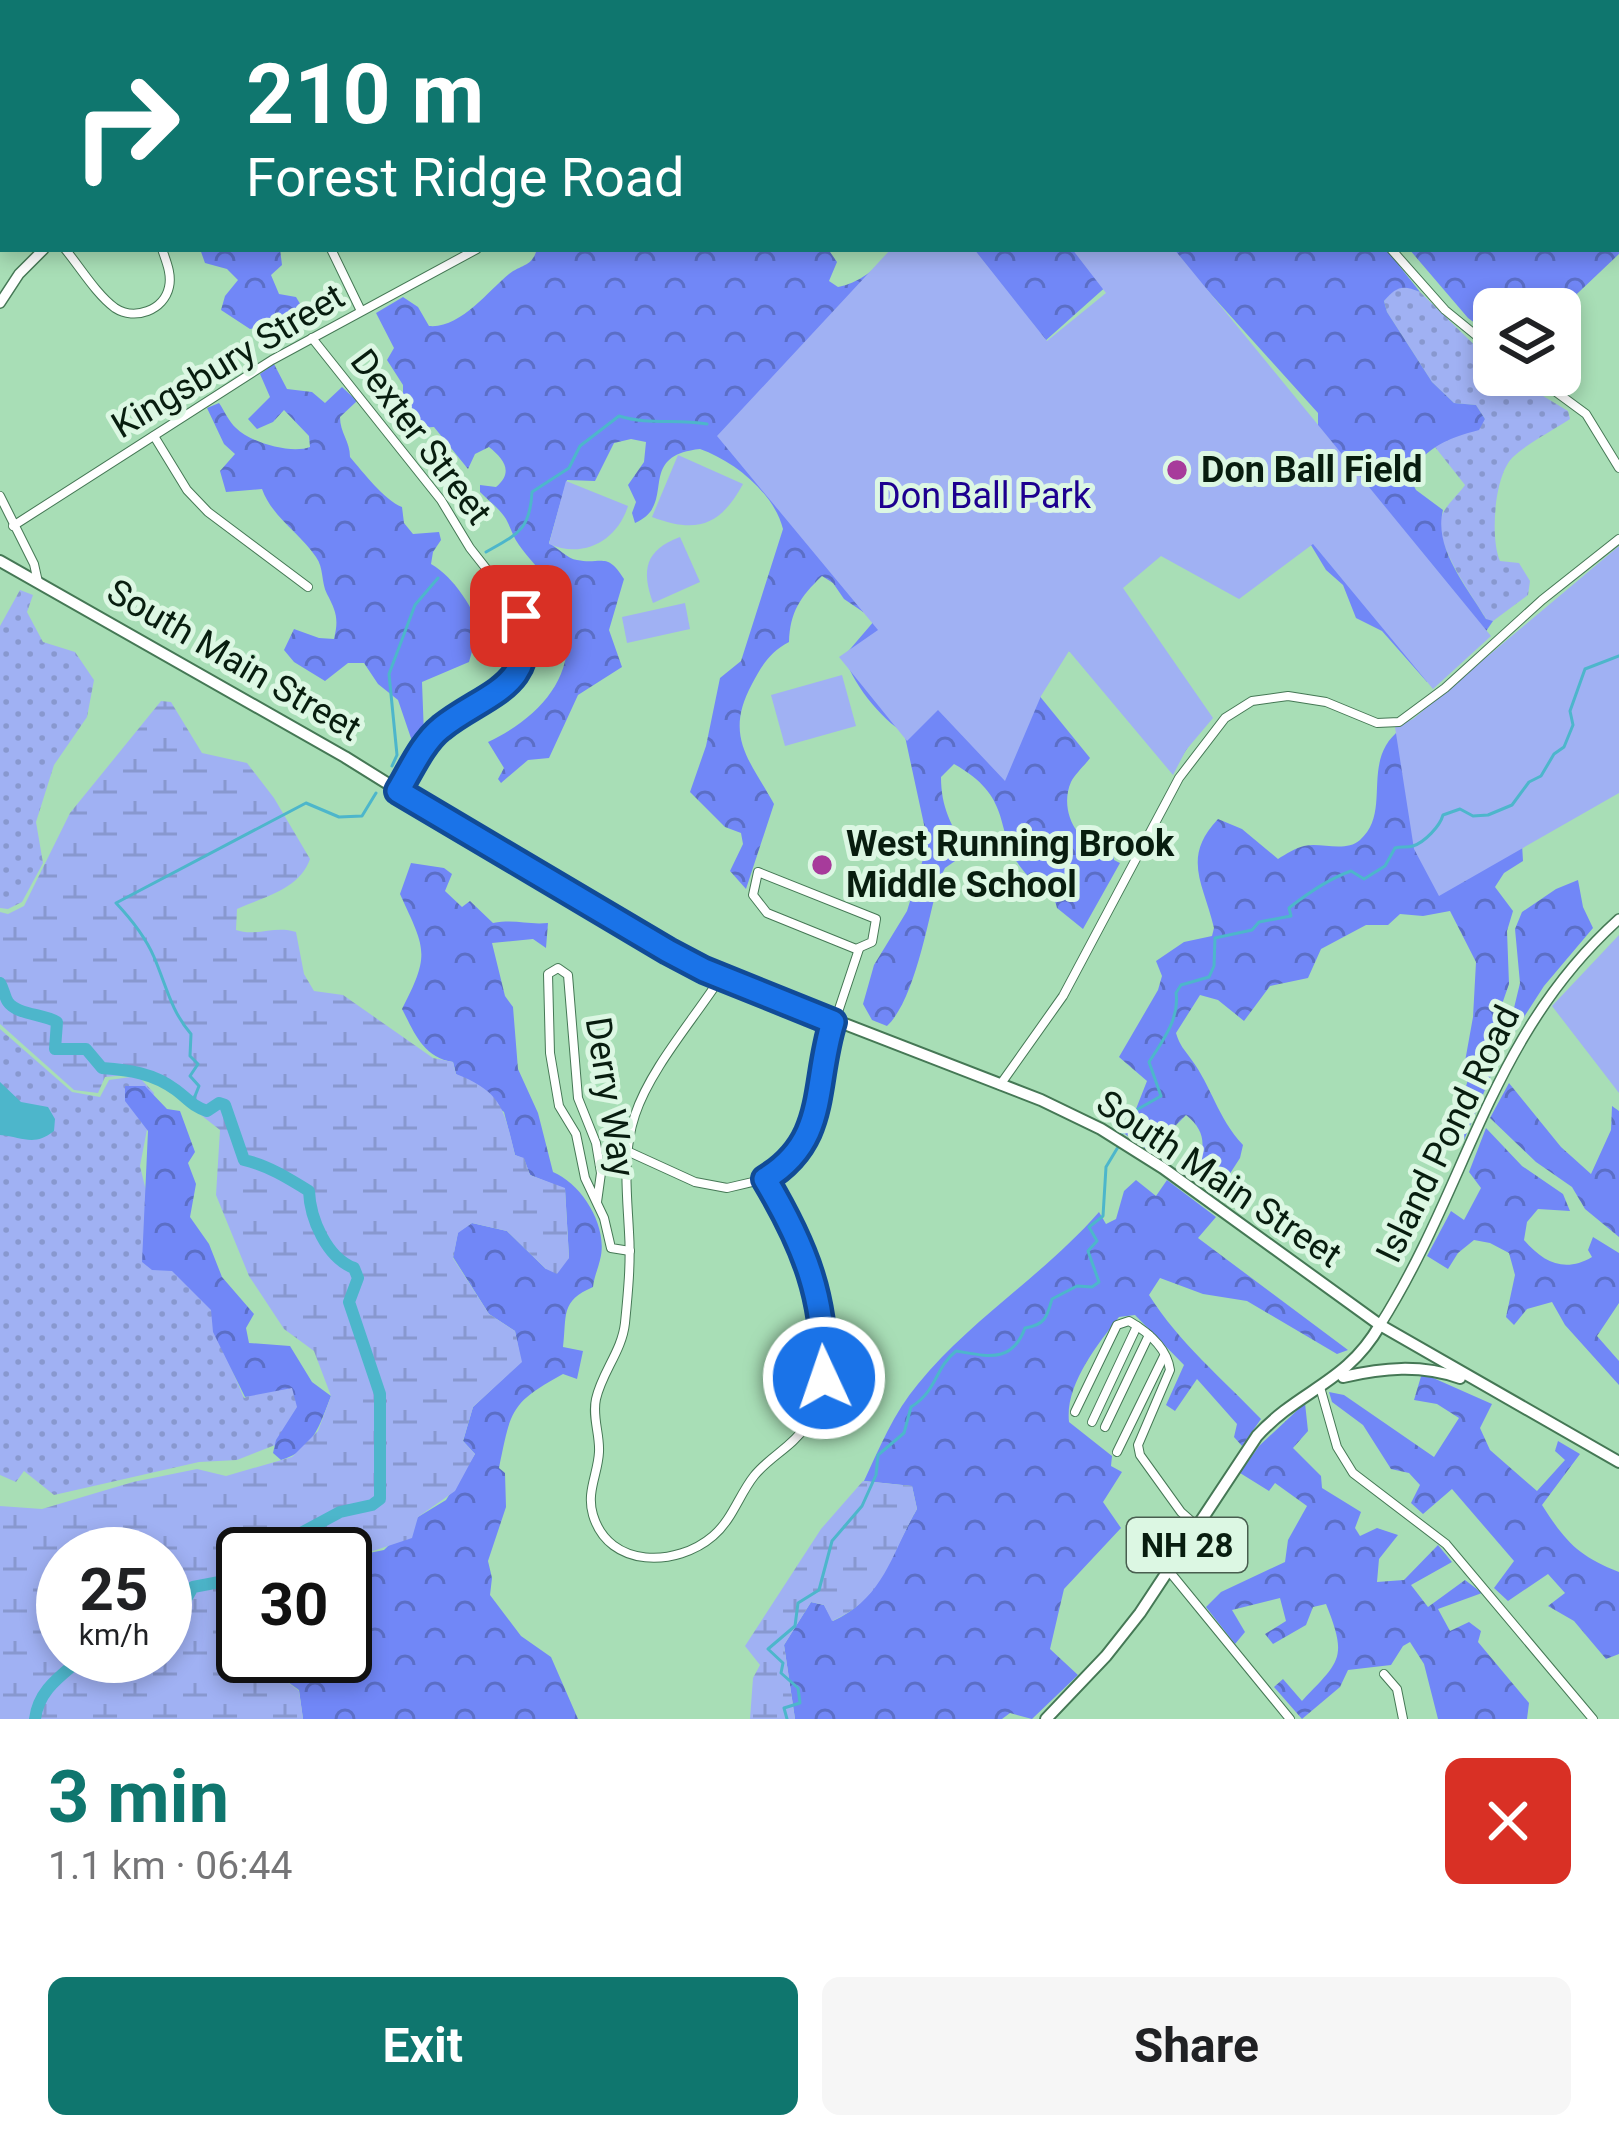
<!DOCTYPE html>
<html lang="en">
<head>
<meta charset="utf-8">
<style>
	body { margin:0; font-family:Roboto,sans-serif; background:#f6f6f6; color:#202124; height:100vh; display:flex; flex-direction:column; font-size:45px; white-space:nowrap }
	* { box-sizing:border-box; margin:0 }
	p { font-size:39px; color:#757577 }
	.icon { flex:none; width:66px; height:66px; fill:none; stroke:currentColor; stroke-width:2; stroke-linecap:round; stroke-linejoin:round }
	.map { position:relative; height:1719px; overflow:hidden }
	.side { display:flex; flex-direction:column; background:#fff; flex:1 }
	.side>* { flex:none }
	.hud { position:absolute; left:0px; top:0px; width:1620px; height:252px; box-shadow:0 6px 18px #0003; background:#0f766e; color:#fff; overflow:hidden }
	.fabs { position:absolute; left:1473px; top:288px; display:grid; gap:24px }
	.fabs a { display:grid; place-items:center; width:108px; height:108px; border-radius:18px; background:#fff; box-shadow:0 6px 18px #0003; font-size:60px }
	.speed { position:absolute; left:36px; top:1527px; display:flex; gap:24px; font-size:60px; font-weight:700; text-align:center }
	.speed>* { display:grid; place-content:center; width:156px; height:156px; border-radius:50%; background:#fff; box-shadow:0 6px 18px #0003; line-height:1 }
	.speed small { font-size:30px; font-weight:400 }
	.speed .limit { border:6px solid #111; border-radius:18px; background:#fff; color:#111 }
	.pin { position:absolute; display:grid; place-items:center; width:102px; height:102px; color:#fff; margin:-51px; border-radius:24px; box-shadow:0 6px 18px #0006 }
	.me { position:absolute; width:132px; margin:-66px; rotate:357deg; stroke-linejoin:round; filter:drop-shadow(0 0 9px #0008) }
	.turn { display:flex; align-items:center; gap:42px; height:252px; padding:0 48px; font-size:54px }
	.turn .icon { width:156px; height:156px; stroke-width:2.5 }
	.turn b { display:block; font-size:84px; line-height:102px }
	.round { display:grid; place-items:center; flex:none; width:126px; height:126px; border-radius:18px; background:#f6f6f6 }
	.head { display:flex; align-items:center; justify-content:space-between; height:204px; padding:0 48px }
	h1 { font-size:72px; font-weight:700; line-height:90px; color:#0f766e }
	.cta { display:flex; gap:24px; margin-top:auto; padding:24px 48px }
	.cta a { flex:1; height:138px; border-radius:18px; background:#0f766e; color:#fff; font-size:48px; font-weight:700; line-height:138px; text-align:center }
	.cta a+a { background:#f6f6f6; color:#202124 }
	.map>svg:first-child { display:block }
	.grass { fill:url(#grass-dots) }
	.forest { fill:url(#forest-crowns) }
	.wetland { fill:url(#wetland-marsh); fill-rule:evenodd }
	.green { fill:#a0b1f3 }
	.water { fill:#4db6cb }
	.lines { fill:none; stroke-linecap:round; stroke-linejoin:round }
	.stream { stroke:#4db6cb; stroke-width:3 }
	.river { stroke:#4db6cb; stroke-width:12 }
	.minor-casing { stroke:#457855; stroke-width:10 }
	.tertiary-casing { stroke:#457855; stroke-width:12 }
	.primary-casing { stroke:#457855; stroke-width:14 }
	.minor { stroke:#fff; stroke-width:8 }
	.tertiary { stroke:#fff; stroke-width:9 }
	.primary { stroke:#fff; stroke-width:10 }
	.route-casing { stroke:#114b97; stroke-width:30 }
	.route { stroke:#1a73e8; stroke-width:21 }
	.poi-dot { fill:#a73b9b; stroke:#dcf7e3; stroke-width:4.5 }
	.labels { text-anchor:middle; dominant-baseline:central; stroke-width:10; stroke-linejoin:round; paint-order:stroke }
	.shield { fill:#dcf7e3; stroke:#485e4f; stroke-width:3 }
	.shield-label { font-size:33px; font-weight:bold; fill:#081d0f }
	.street-label { font-size:36px; fill:#081d0f; stroke:#dcf7e3 }
	.poi-label { font-size:36px; font-weight:bold; fill:#081d0f; stroke:#dcf7e3; text-anchor:start }
	.park-label { font-size:36px; fill:#1d0090; stroke:#dcf7e3 }
</style>
</head>
<body>
<div class="map">
<svg width="1619" height="1719" viewBox="0 0 1619 1719">
	<defs>
		<pattern id="grass-dots" width="8" height="8" patternUnits="userSpaceOnUse" patternTransform="scale(3)"><rect width="8" height="8" fill="#a0b1f3"/><path d="M2 2h.1M6 6h.1" fill="none" stroke="#8898cf" stroke-width="1.8" stroke-linecap="round"/></pattern>
		<pattern id="forest-crowns" width="20" height="18" patternUnits="userSpaceOnUse" patternTransform="scale(3)"><rect width="20" height="18" fill="#7187f7"/><path d="M2 6a3 3 0 1 1 6 0M12 15a3 3 0 1 1 6 0" fill="none" stroke="#5b6ec6"/></pattern>
		<pattern id="wetland-marsh" width="20" height="14" patternUnits="userSpaceOnUse" patternTransform="scale(3)"><rect width="20" height="14" fill="#a0b1f3"/><path d="M1 5h8M5 5V1M11 12h8M15 12V8" fill="none" stroke="#8898cf"/></pattern>
	</defs>
	<rect width="100%" height="100%" fill="#a8deb6"/>
	<g class="grass">
		<path d="M1406,286L1420,292L1494,364V375H1508L1568,411L1570,419C1552,431 1528,443 1513,457C1494,475 1490,539 1500,561L1519,563L1530,581L1528,595L1493,621L1487,620C1473,597 1431,540 1442,515C1447,504 1458,495 1465,485L1435,447C1451,434 1469,433 1485,419L1476,405L1454,403L1432,382L1387,312L1384,301L1395,288Z"/>
		<path d="M20,590L33,595L27,612L43,642L75,652L94,680L87,717L54,765L36,822L43,863L22,902L8,909L0,908V626Z"/>
		<path d="M0,1029L72,1092L100,1097L109,1080L138,1076L154,1093L140,1166L159,1245L226,1293L229,1363L244,1398L293,1379L306,1384L288,1440L237,1460L199,1462L54,1495L24,1471L16,1482L0,1475Z"/>
	</g>
	<g class="forest">
		<path d="M1486,0H1619V254L1560,310L1494,309V337L1468,318L1409,249H1617V3H1481Z"/>
		<path d="M200,249H280L282,265L271,275L279,294L296,297L302,307L268,325L250,329L221,310L225,296L238,280L227,269L205,263Z"/>
		<path d="M537,249H828L837,262L829,281L838,287C860,283 880,266 895,249H1079L1109,284L1017,366L1190,744L1179,761L1078,653L1068,651L1038,694L1090,758C1085,765 1075,774 1071,782C1058,811 1079,852 1112,845L1114,860L1120,863L1083,929L1057,908L1049,879L1029,877C989,836 1020,801 954,764L941,777C941,807 951,826 968,852L945,868L939,880C928,919 915,1000 887,1026L872,1020L863,1004L874,965L907,911L928,843L904,732C883,722 848,678 845,655L875,620L844,599L833,583L822,576C800,597 790,612 789,642C770,652 762,665 752,684C724,736 749,759 774,804L746,889L730,871L743,844L741,833L725,827L690,792L706,746L720,678L741,661L783,529C774,493 734,461 700,449C634,456 679,504 635,523L632,513L636,502L628,485L644,462L646,442L631,439L614,443L595,481L567,480L549,543C558,548 568,559 577,560C601,565 607,551 624,579L609,630L622,667L578,695L549,758L528,760L501,783L498,779L504,768L488,742C556,710 592,652 548,582C540,569 528,558 519,545C513,537 511,528 506,519C500,509 488,500 480,492V485L496,487C514,472 504,459 489,447L475,454L468,469L434,427L403,429L389,415L403,402V385L387,360L394,348L376,313L403,297L418,307L429,326C460,329 488,291 509,274C522,264 532,267 537,249Z"/>
		<path d="M1147,249H1386L1420,292C1402,284 1396,287 1384,301L1387,312L1432,382L1454,403L1476,405L1485,419L1479,430C1445,439 1431,446 1407,473L1416,490L1443,510C1433,548 1468,588 1486,619L1493,621L1482,637L1427,682L1382,631L1356,618L1343,585L1326,570L1285,502L1318,429V413L1172,251Z"/>
		<path d="M274,364L287,389L312,392L325,403L342,387L357,401L340,417C340,433 350,441 350,457C363,472 384,500 402,507L404,523L413,534L439,532L441,540L433,552L431,564C455,578 474,609 483,636L473,648L469,662L422,682L424,735L413,744L398,700L378,684L364,663H348L325,681L294,662L284,650L294,629L319,638L334,639C339,619 336,611 327,594C321,582 324,568 316,557C300,533 272,517 262,489L226,492L220,471L235,454L224,444L207,408L219,403C224,410 229,422 236,428C251,443 291,454 310,447L309,436L284,410L273,422L257,429L248,419L270,397L260,374Z"/>
		<path d="M1401,729L1522,844L1523,861L1504,873L1495,887L1513,911L1507,931L1509,984L1482,1062L1492,1073L1464,1140L1454,1132L1468,1079L1464,1067L1473,1017L1476,962L1450,911L1423,916L1400,914L1388,925H1366L1321,949L1308,978L1270,986L1244,1021L1218,1000L1200,995L1176,1033C1180,1046 1184,1049 1191,1059C1212,1087 1217,1117 1243,1145L1240,1158L1222,1186L1206,1188L1192,1176C1205,1152 1209,1133 1186,1115L1172,1129L1159,1135L1153,1154L1118,1129L1134,1114L1147,1081L1119,1057L1158,990L1162,976L1156,961L1184,942L1212,936L1214,928C1204,884 1181,858 1218,819L1242,829L1278,859C1286,854 1295,848 1304,846C1321,842 1345,853 1360,840C1393,811 1359,760 1401,729Z"/>
		<path d="M411,863L444,868L452,874L445,891L462,907L470,901L493,923C516,919 527,925 548,923L546,948L533,939L492,943L505,996L513,1007L518,1069L538,1113L553,1172C582,1184 609,1227 600,1260C598,1269 594,1277 593,1287C560,1301 567,1315 563,1347L583,1351L577,1379L563,1374C510,1403 511,1410 499,1468L505,1473L506,1507L488,1561L492,1578L490,1595L521,1636L551,1657L578,1719H303L299,1690L285,1680L267,1678L243,1657L345,1656V1575L364,1554L384,1550L418,1517L446,1500L475,1454L463,1441L473,1407L521,1362L515,1331L489,1314L453,1257L458,1232L472,1223L507,1231L546,1269L569,1258L565,1189L530,1175L524,1159L515,1155L504,1112L456,1074L453,1062C423,1057 415,1034 402,1009C431,953 425,949 400,894Z"/>
		<path d="M1578,880L1583,907L1593,928L1544,986L1515,1031L1508,1033L1520,983L1515,929L1522,912L1556,889Z"/>
		<path d="M1509,1083L1561,1147L1591,1174L1611,1130L1612,1106L1619,1111V1237L1585,1209L1572,1187L1536,1162L1490,1118Z"/>
		<path d="M125,1086H145L167,1109L180,1111L195,1152L188,1163L196,1184L190,1217L209,1244L222,1277L254,1314L246,1328L249,1343L290,1346L312,1382L331,1396C320,1424 313,1451 281,1460L273,1453L276,1440L297,1407L292,1388L245,1397L213,1332L211,1310L172,1271L152,1270L142,1262L148,1131L125,1101Z"/>
		<path d="M1486,1128L1522,1166L1563,1194L1570,1211L1538,1209L1527,1222L1524,1240C1544,1263 1565,1273 1592,1257L1588,1250L1593,1237L1619,1253V1303L1597,1336L1619,1361V1385L1565,1325L1552,1302L1527,1309L1514,1325L1506,1317L1515,1275L1509,1253L1490,1243L1474,1240L1458,1253L1448,1269L1427,1256L1451,1211L1464,1220L1481,1188L1469,1172Z"/>
		<path d="M1136,1180L1156,1196L1167,1180L1216,1217L1198,1238L1348,1350L1337,1354L1247,1301L1203,1294L1160,1278L1149,1295C1180,1344 1222,1378 1261,1419L1242,1446L1234,1437L1237,1424L1197,1379L1175,1411L1166,1405L1184,1365L1135,1315L1119,1317C1097,1345 1065,1385 1069,1422L1112,1456L1111,1466L1122,1472L1103,1502L1121,1528L1064,1589L1050,1649L1078,1675L1032,1719L1010,1713L1002,1719H795L784,1645L811,1602L824,1605L833,1621C881,1600 892,1551 917,1509L912,1486L864,1481C879,1449 894,1412 918,1384C971,1319 1044,1275 1099,1212L1106,1224L1116,1219L1124,1191Z"/>
		<path d="M1422,1373L1492,1404L1480,1428L1490,1450L1537,1491L1565,1460L1555,1451L1558,1441L1580,1454L1542,1505C1565,1541 1578,1556 1619,1572V1654L1606,1659L1574,1621L1548,1606L1565,1593L1548,1574L1508,1601L1494,1588L1514,1561L1452,1489L1423,1514L1411,1503L1420,1485L1409,1473L1391,1469L1363,1425L1332,1402L1329,1392L1344,1395L1434,1457L1459,1418L1437,1404L1414,1400Z"/>
		<path d="M1305,1403L1308,1431L1293,1448L1321,1476L1322,1488L1361,1512L1355,1528L1360,1536L1377,1528L1398,1535L1379,1559L1377,1582L1404,1580L1438,1545L1452,1562L1411,1585L1428,1607L1465,1580L1482,1593L1438,1609L1450,1631L1469,1622L1481,1631L1478,1642L1529,1703L1527,1719H1438L1424,1664L1410,1642L1403,1646L1391,1665L1348,1670L1340,1687L1302,1719L1274,1687L1283,1679L1302,1701C1340,1661 1348,1659 1326,1604L1313,1607L1306,1625L1273,1644L1265,1634L1286,1621L1280,1598L1232,1610L1245,1632L1235,1644L1206,1607L1221,1592L1285,1562L1288,1540L1307,1506L1275,1483L1269,1491L1240,1473L1259,1446Z"/>
	</g>
	<g class="wetland">
		<path d="M161,701L171,702L202,753L247,763L274,798L310,859C300,889 264,897 237,909L236,930C256,937 275,925 296,932L304,974L314,991L343,995L433,1058L453,1062L456,1074C502,1092 504,1109 515,1155L524,1158L530,1175L565,1188L569,1258L557,1274L546,1269L507,1231L472,1223L458,1233L453,1258L489,1314L515,1331L522,1362L473,1407L463,1441L475,1454L455,1491L418,1517L412,1538L364,1554L345,1575V1554H243V1657L267,1678L285,1680L299,1691L303,1719H0V1506L42,1509L133,1482L197,1469L226,1476L292,1457L318,1431L331,1396L314,1351L284,1329L249,1276L216,1195L220,1130L164,1086L138,1074L105,1077L98,1093L74,1090L0,1024V912L8,914L24,906L70,813ZM63,1554H165V1656H63Z"/>
		<path d="M863,1481L912,1486L917,1509C891,1554 884,1599 832,1621L824,1605L811,1602L784,1645L795,1719H750L753,1678L760,1665L745,1646L821,1529Z"/>
	</g>
	<g class="green">
		<path d="M891,249H974L1047,341L1106,293L1072,249H1174L1491,636L1433,689L1313,544L1239,599L1161,556L1123,588L1213,718L1186,750L1173,775L1069,651L1041,696L1005,781L938,710L907,741L839,657L878,630L717,436Z"/>
		<path d="M678,455L743,484C720,526 697,534 652,517Z"/>
		<path d="M566,481L628,506C617,541 583,559 549,544Z"/>
		<path d="M680,537L700,582L653,603C641,570 645,550 680,537Z"/>
		<path d="M1619,546V793L1439,896L1414,849L1395,727L1413,719Z"/>
		<path d="M685,603L690,629L627,643L622,617Z"/>
		<path d="M842,675L856,726L785,746L771,695Z"/>
		<path d="M1619,935V1093L1552,1006Z"/>
	</g>
	<path class="water" d="M0,1082L21,1102L48,1107L55,1119L54,1131C34,1147 23,1137 0,1135Z"/>
	<g class="lines">
		<g class="stream">
			<path d="M486,552C518,534 530,530 532,492L569,468L580,446L619,416C647,425 676,419 707,424"/>
			<path d="M392,766L397,755L389,674L415,605L438,578"/>
			<path d="M191,1106L199,1086L190,1076L198,1064L190,1056L191,1034C171,1011 166,985 154,957C145,936 132,920 116,903L306,803L339,817L362,816L376,793"/>
			<path d="M1122,1134L1131,1113L1161,1096L1149,1062C1162,1042 1180,1018 1176,993L1181,985L1209,977L1214,966L1215,938L1252,930L1259,922L1291,916L1289,908C1308,893 1328,879 1351,871L1364,879L1385,866L1395,848C1401,846 1407,848 1413,846C1425,842 1440,826 1443,815L1460,809L1473,816L1488,815L1512,805L1529,782L1541,776L1554,754L1564,747L1573,725L1570,711L1585,669L1619,656"/>
			<path d="M787,1719L784,1708L800,1703L798,1688L781,1673L783,1663L768,1649L795,1626L798,1603L819,1590L832,1541L862,1506L876,1475L878,1455L904,1433L911,1407C938,1390 934,1369 956,1351C987,1356 1012,1364 1025,1328C1045,1325 1047,1317 1052,1299L1077,1286L1092,1287L1099,1282L1088,1251L1097,1241L1089,1227L1103,1216L1106,1167L1118,1147"/>
		</g>
		<g class="river">
			<path d="M0,983C4,989 4,996 8,1002C17,1015 44,1014 57,1022L55,1049H86L102,1068C129,1070 153,1073 176,1090C188,1099 192,1106 207,1111L219,1103L225,1105L244,1160C267,1165 288,1178 309,1191C310,1219 327,1258 354,1268L358,1278L349,1302L380,1394V1499L372,1505L340,1512L262,1554"/>
			<path d="M165,1612L182,1606L193,1587L230,1580L243,1567"/>
			<path d="M35,1719C39,1688 63,1675 84,1656"/>
		</g>
		<g class="minor-casing">
			<g id="minor">
				<path d="M663,0L668,3"/>
				<path d="M1003,0L1008,3"/>
				<path d="M1202,0L1205,3"/>
				<path d="M1093,3L1098,0"/>
				<path d="M65,249C80,267 96,294 115,308C135,321 164,310 169,287C172,274 166,261 162,249"/>
				<path d="M331,249L361,311"/>
				<path d="M1391,249L1445,310L1494,350"/>
				<path d="M312,338L441,500L470,548L514,604L524,627L525,655L510,682L438,730L398,791"/>
				<path d="M1533,375L1586,414L1619,468"/>
				<path d="M154,436L187,490L208,512L308,587"/>
				<path d="M0,496L34,564L38,582"/>
				<path d="M13,526L272,360L477,249"/>
				<path d="M758,872L876,919L872,942L856,949L767,913L753,895Z"/>
				<path d="M721,977C694,1019 650,1069 635,1115C622,1154 627,1192 629,1232C631,1262 628,1293 625,1323C622,1351 602,1372 596,1399C592,1417 600,1434 599,1452C598,1474 586,1492 593,1515C609,1569 677,1567 713,1536C732,1520 739,1495 754,1476C769,1457 792,1447 806,1426C855,1353 804,1245 765,1179"/>
				<path d="M1000,1085L1063,996L1179,778L1225,718L1252,701L1288,696L1326,702L1377,723L1399,722L1445,688L1542,600L1619,539"/>
				<path d="M627,1151L695,1182L727,1188L765,1179L794,1158L812,1129L824,1054L859,949"/>
				<path d="M597,1202L601,1173L596,1143L578,1098L568,975L558,968L548,974L550,1053L559,1106L576,1134L585,1178L604,1218L611,1248L630,1251"/>
				<path d="M1320,1387L1337,1447L1353,1473L1446,1544L1593,1719"/>
				<path d="M1075,1412L1117,1325L1129,1321C1148,1332 1167,1348 1170,1370L1138,1445L1140,1455L1181,1512L1198,1527"/>
				<path d="M1092,1422L1137,1326"/>
				<path d="M1105,1427L1149,1335"/>
				<path d="M1117,1452L1164,1356"/>
				<path d="M1169,1571L1290,1719"/>
				<path d="M1384,1674L1397,1689L1403,1719"/>
			</g>
		</g>
		<g class="tertiary-casing">
			<g id="tertiary">
				<path d="M372,3L374,0"/>
				<path d="M0,303L19,274L44,249"/>
				<path d="M1380,1325C1469,1184 1489,1036 1619,919"/>
			</g>
		</g>
		<g class="primary-casing">
			<g id="primary">
				<path d="M0,561L345,757L512,861L695,966L1041,1100L1101,1129L1163,1168L1380,1325L1619,1462"/>
				<path d="M1343,1377C1383,1368 1420,1364 1460,1378"/>
				<path d="M1046,1719L1106,1656L1140,1613L1257,1436C1300,1389 1346,1384 1380,1325"/>
			</g>
		</g>
		<use href="#minor" class="minor"/>
		<use href="#tertiary" class="tertiary"/>
		<use href="#primary" class="primary"/>
	</g>
	<g class="lines">
		<g class="route-casing">
			<path id="route" d="M521,616C540,688 484,693 441,728C423,742 410,771 398,791L668,951L704,970L833,1022C813,1085 829,1140 765,1179C805,1246 826,1299 824,1378"/>
		</g>
		<use href="#route" class="route"/>
	</g>
	<g class="poi-dot">
		<circle cx="1177" cy="470" r="12"/>
		<circle cx="822" cy="865" r="12"/>
	</g>
	<g class="labels">
		<rect class="shield" x="1127" y="1518" width="120" height="54" rx="9"/>
		<g class="shield-label">
			<text x="1187" y="1545">NH 28</text>
		</g>
		<g class="street-label">
			<text transform="translate(228 361) rotate(-31)">Kingsbury Street</text>
			<text transform="translate(421 437) rotate(53)">Dexter Street</text>
			<text transform="translate(234 660) rotate(30)">South Main Street</text>
			<text transform="translate(610 1097) rotate(81)">Derry Way</text>
			<text transform="translate(1448 1134) rotate(-64)">Island Pond Road</text>
			<text transform="translate(1219 1179) rotate(34)">South Main Street</text>
		</g>
		<g class="poi-label">
			<text x="1201" y="470">Don Ball Field</text>
			<text x="846" y="844">West Running Brook<tspan x="846" dy="41">Middle School</tspan></text>
		</g>
		<g class="park-label">
			<text x="984" y="496">Don Ball Park</text>
		</g>
	</g>
</svg>
<div class="fabs">
<a><svg class="icon" aria-label="layers" viewBox="0 0 24 24"><path d="M12 4l9 5-9 5-9-5zM3 14l9 5 9-5"/></svg></a>
</div>
<div class="speed"><div>25<small>km/h</small></div><div class="limit">30</div></div>
<div class="pin" style="left:521px;top:616px;background:#d93025"><svg class="icon" aria-label="arrive" viewBox="0 0 24 24"><path d="M6 21V4h12l-3 4 3 4H6"/></svg></div>
<svg class="me" style="left:824px;top:1378px" viewBox="-20 -20 40 40"><circle r="17" fill="#1a73e8" stroke="#fff" stroke-width="3"/><path d="M0-11L8 9 0 5-8 9z" fill="#fff"/></svg>
<div class="hud">
<div class="turn"><svg class="icon" aria-label="right" viewBox="0 0 24 24"><path d="M7 20v-9h11M14 6l5 5-5 5"/></svg><div><b>210 m</b>Forest Ridge Road</div></div>
</div>
</div>
<section class="side">
<div class="head"><div><h1>3 min</h1><p>1.1 km · 06:44</p></div><a class="round" style="background:#d93025;color:#fff"><svg class="icon" aria-label="close" viewBox="0 0 24 24"><path d="M6 6l12 12M18 6L6 18"/></svg></a></div>
<div class="cta"><a>Exit</a><a>Share</a></div>
</section>
</body>
</html>
